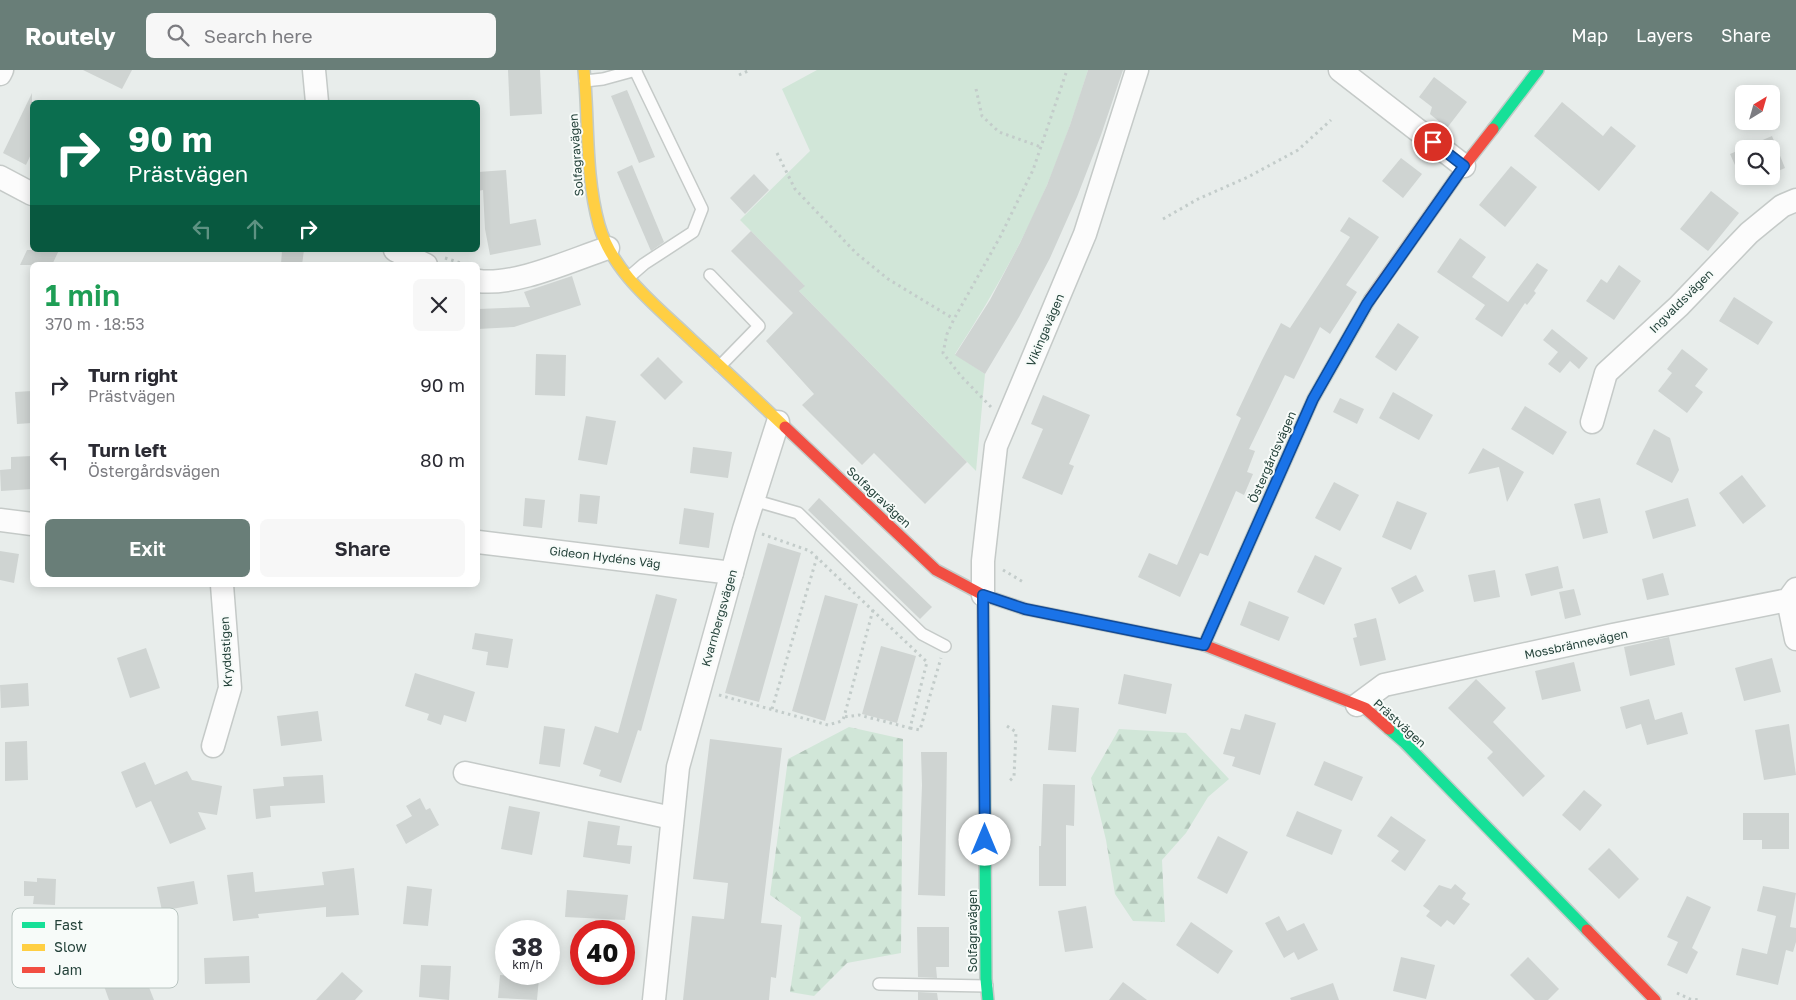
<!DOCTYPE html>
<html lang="en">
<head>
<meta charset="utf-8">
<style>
	body { margin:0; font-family:"Golos Text",sans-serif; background:#f7f7f7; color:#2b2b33; height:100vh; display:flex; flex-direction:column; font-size:19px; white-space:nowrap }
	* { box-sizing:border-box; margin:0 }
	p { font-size:16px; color:#7c7c81 }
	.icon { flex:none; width:28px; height:28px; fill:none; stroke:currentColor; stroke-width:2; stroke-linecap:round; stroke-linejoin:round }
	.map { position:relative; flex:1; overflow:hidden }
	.panel { position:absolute; left:30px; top:192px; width:450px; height:325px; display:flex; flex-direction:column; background:#fff; border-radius:8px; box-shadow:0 2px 12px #0003 }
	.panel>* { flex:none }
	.banner { position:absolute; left:30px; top:30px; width:450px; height:152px; border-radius:8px; box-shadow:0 2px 12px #0003; background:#0b6e4f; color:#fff; overflow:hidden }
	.needle { width:32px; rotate:37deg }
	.controls { position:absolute; left:1735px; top:15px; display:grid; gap:10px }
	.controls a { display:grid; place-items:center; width:45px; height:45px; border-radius:8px; background:#fff; box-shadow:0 2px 12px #0003; font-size:25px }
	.speed { position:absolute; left:495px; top:850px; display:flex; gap:10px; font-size:25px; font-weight:700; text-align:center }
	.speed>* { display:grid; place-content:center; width:65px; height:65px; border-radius:50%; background:#fff; box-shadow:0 2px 12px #0003; line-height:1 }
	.speed small { font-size:12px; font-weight:400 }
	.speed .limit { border:8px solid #d22; background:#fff; color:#111 }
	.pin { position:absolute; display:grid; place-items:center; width:42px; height:42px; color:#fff; margin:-21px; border:2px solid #fff; border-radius:50%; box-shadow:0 1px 5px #0007 }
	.me { position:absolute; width:55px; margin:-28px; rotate:0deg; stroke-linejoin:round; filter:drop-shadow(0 0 4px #0008) }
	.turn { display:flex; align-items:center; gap:18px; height:105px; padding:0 15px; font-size:22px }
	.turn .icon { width:65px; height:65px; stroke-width:2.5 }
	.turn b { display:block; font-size:35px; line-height:42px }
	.lanes { display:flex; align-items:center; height:48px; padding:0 15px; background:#0003; justify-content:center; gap:25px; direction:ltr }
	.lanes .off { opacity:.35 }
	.round { display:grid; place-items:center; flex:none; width:52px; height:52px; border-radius:8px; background:#f7f7f7 }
	.overview { display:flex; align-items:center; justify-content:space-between; height:85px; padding:0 15px }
	h1 { font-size:30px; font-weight:600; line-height:38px; color:#1e9e55 }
	.button { display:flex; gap:10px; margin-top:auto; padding:10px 15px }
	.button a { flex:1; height:58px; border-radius:8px; background:#697e78; color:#fff; font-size:20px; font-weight:600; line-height:58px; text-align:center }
	.button a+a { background:#f7f7f7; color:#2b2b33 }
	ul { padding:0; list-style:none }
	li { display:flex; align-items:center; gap:15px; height:75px; padding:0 15px }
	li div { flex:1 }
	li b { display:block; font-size:19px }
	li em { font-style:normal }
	header { display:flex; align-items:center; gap:30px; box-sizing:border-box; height:70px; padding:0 25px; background:#697e78; color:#fff }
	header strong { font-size:24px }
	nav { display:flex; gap:28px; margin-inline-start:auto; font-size:18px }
	.search { width:350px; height:45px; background:#f7f7f7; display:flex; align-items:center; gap:12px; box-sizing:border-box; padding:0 18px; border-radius:8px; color:#7c7c81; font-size:19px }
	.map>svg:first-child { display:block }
	.forest { fill:url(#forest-firs) }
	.park { fill:#d1e6d8 }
	.building { fill:#cfd4d2 }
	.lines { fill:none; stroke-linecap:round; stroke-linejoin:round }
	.lane-casing { stroke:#c5cac8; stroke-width:14 }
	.street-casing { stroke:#c5cac8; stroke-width:25 }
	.fast-casing { stroke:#c3cbc8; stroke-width:14 }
	.slow-casing { stroke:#c3cbc8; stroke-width:14 }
	.jam-casing { stroke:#c3cbc8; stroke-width:14 }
	.path { stroke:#c3ccca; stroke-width:3; stroke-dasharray:2.5 4; stroke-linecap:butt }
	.lane { stroke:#fcfcfc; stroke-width:11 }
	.street { stroke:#fcfcfc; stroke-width:22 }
	.fast { stroke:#16e098; stroke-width:11 }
	.slow { stroke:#ffcf43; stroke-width:11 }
	.jam { stroke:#f24e42; stroke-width:11 }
	.route-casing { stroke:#114b97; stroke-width:12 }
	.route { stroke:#1a73e8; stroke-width:9 }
	.labels { text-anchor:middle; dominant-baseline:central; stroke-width:4; stroke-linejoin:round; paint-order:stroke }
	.street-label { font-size:12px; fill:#24423a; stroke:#f7fbf9 }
	.key { fill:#f7fbf9; stroke:#b8c4c0; stroke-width:1 }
	.key-label { font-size:14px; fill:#24423a }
</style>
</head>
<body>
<header>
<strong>Routely</strong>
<div class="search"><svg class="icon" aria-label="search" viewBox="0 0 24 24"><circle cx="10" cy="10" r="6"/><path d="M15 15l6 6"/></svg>Search here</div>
<nav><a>Map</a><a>Layers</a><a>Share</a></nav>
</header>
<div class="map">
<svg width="1796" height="930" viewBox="0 0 1796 930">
	<defs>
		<pattern id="forest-firs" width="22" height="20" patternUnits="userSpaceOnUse" patternTransform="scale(1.25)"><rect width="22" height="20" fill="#d1e6d8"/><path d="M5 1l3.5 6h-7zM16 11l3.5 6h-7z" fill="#b3c6ba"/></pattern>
	</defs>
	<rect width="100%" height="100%" fill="#e8edeb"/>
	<g class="forest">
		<path d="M849,657L903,669L901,883L847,893L814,926L790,922L801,847L770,825L788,689Z"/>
		<path d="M1119,659L1186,663L1229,709L1208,727L1186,763L1162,790L1165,852L1133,851L1115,824L1106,770L1091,708Z"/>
	</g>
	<path class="park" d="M817,0H1088C1076,39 1063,77 1047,115C1022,174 990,230 955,284L985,304L976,401L799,221L804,215L740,150L810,81L782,19Z"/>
	<g class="building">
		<path d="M83,0H132L122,19Z"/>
		<path d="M508,0H540L542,44L510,46Z"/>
		<path d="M1088,0H1123L1101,65L1077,127L1050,188L1019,247L985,304L955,285L990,230L1020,173L1047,115L1070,55Z"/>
		<path d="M1434,7L1467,32L1447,58L1430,44L1432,37L1419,27Z"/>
		<path d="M627,20L655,87L639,93L611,26Z"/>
		<path d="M32,23V82L26,95L3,83Z"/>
		<path d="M1562,32L1603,66L1611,56L1636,76L1599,121L1534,66Z"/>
		<path d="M1772,66L1785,98L1771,104V79H1744V106H1765L1744,115L1730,84Z"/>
		<path d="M1401,88L1422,104L1403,128L1382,111Z"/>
		<path d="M632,95L664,172L651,181L617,102Z"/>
		<path d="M1511,96L1537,117L1505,157L1479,135Z"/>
		<path d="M506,100L510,154L536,149L541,175L490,185L485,159L483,120L478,121V102Z"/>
		<path d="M754,104L769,120L745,144L730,128Z"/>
		<path d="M1711,121L1739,143L1708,181L1680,159Z"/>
		<path d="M1349,147L1379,167L1346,215L1357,222L1330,264L1320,257L1294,309L1285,305L1249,379L1255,381L1247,402L1253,404L1244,425L1236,421L1208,486L1200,483L1180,527L1138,507L1149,483L1177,495L1241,348L1236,345L1262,290L1281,253L1290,258L1350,167L1340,161Z"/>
		<path d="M751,161L805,216L799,221L967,392L925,434L874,383L862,395L802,335L814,324L766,271L793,243L731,181Z"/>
		<path d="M1460,168L1486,187L1472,207L1508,232L1537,193L1548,200L1534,221L1536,223L1527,235L1525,233L1502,267L1475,249L1485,235L1437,202Z"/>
		<path d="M27,180H59L52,195H20Z"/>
		<path d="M282,180H304L302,195H281Z"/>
		<path d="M1619,195L1641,211L1614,250L1586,231L1601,209L1607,213Z"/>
		<path d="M572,206L581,235L514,257L478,259V239L530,237L524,222Z"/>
		<path d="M1734,227L1773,252L1758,275L1719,251Z"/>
		<path d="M1398,253L1419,267L1396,301L1375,287Z"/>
		<path d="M1552,259L1588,288L1579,299L1570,291L1560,303L1548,294L1558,282L1543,270Z"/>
		<path d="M1682,279L1708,299L1695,316L1703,322L1687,343L1658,321L1672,303L1667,299Z"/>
		<path d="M536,284L566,285L565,326L535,325Z"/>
		<path d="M658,287L683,312L665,330L640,305Z"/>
		<path d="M32,321V353L17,354L15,322Z"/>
		<path d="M1393,322L1433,345L1419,370L1379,348Z"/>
		<path d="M1043,325L1090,345L1069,394L1074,396L1062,425L1022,408L1043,359L1031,354Z"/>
		<path d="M1340,328L1364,339L1357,354L1333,342Z"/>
		<path d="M1525,336L1567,362L1553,385L1511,359Z"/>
		<path d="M586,346L616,351L607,395L578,390Z"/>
		<path d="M1654,359L1670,368L1679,400L1672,413L1636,394Z"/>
		<path d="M693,377L732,382L728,408L690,403Z"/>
		<path d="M1483,378L1524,402L1507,432L1499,397L1468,404Z"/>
		<path d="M32,386V419L1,421L0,400L11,399V387Z"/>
		<path d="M1742,405L1766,436L1743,454L1719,423Z"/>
		<path d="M1334,412L1359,425L1340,461L1315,448Z"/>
		<path d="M580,424L600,426L597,454L578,452Z"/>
		<path d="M525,428L545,430L542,458L523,456Z"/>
		<path d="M819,428L932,537L920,549L808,440Z"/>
		<path d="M1600,428L1608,463L1583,469L1574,434Z"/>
		<path d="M1688,428L1696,456L1653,469L1645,441Z"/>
		<path d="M1397,431L1427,443L1411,480L1382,467Z"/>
		<path d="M684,438L714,443L709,478L679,474Z"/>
		<path d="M768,473L801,483L759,632L725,623Z"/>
		<path d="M0,481L19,484L14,513L0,510Z"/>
		<path d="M1315,485L1342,498L1324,535L1297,522Z"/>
		<path d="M1558,496L1563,518L1531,526L1525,504Z"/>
		<path d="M1495,500L1500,527L1474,532L1468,505Z"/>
		<path d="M1663,503L1669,525L1647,530L1642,509Z"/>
		<path d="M1416,505L1424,521L1399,534L1391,518Z"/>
		<path d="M1574,519L1581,545L1565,549L1559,522Z"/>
		<path d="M656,524L677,529L641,661L638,660L621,713L599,706L601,700L583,694L595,656L618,663Z"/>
		<path d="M825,525L858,534L825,651L792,641Z"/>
		<path d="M1249,531L1289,547L1279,571L1240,555Z"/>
		<path d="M1376,548L1386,590L1360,596L1353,568L1357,567L1354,554Z"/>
		<path d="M475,563L513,569L508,598L486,595L488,582L472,579Z"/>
		<path d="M1669,567L1675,595L1630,606L1624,577Z"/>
		<path d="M881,576L916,586L897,653L862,644Z"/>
		<path d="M146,578L160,618L130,628L117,588Z"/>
		<path d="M1772,588L1781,622L1744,631L1735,598Z"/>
		<path d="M1574,592L1581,621L1542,630L1535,601Z"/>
		<path d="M415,603L475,622L466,652L444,645L441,655L427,650L429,644L405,636Z"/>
		<path d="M1124,604L1172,614L1166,644L1118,634Z"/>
		<path d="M1476,609L1506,638L1493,652L1545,706L1523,727L1487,688L1493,682L1448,638Z"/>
		<path d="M28,613L29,636L1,638L0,615Z"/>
		<path d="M1649,629L1655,650L1682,642L1688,664L1647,675L1641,654L1626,659L1620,637Z"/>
		<path d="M1052,635L1079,638L1076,682L1048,680Z"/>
		<path d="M318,641L322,671L281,676L277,646Z"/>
		<path d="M1245,644L1276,653L1260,705L1232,696L1235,687L1223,684L1231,658L1240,660Z"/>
		<path d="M1789,654L1796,705L1764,710L1755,660Z"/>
		<path d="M544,656L565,659L560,697L539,694Z"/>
		<path d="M710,669L782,678L761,853L782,855L776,908L771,907L769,930H683L692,846L724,849L728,813L693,809Z"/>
		<path d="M27,671L28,710L5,711V672Z"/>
		<path d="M921,682H947L945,826L918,825L922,715Z"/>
		<path d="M1324,691L1363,707L1352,731L1314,715Z"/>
		<path d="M145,692L155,715L187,701L192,710L222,716L217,745L198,742L206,759L170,774L151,731L136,738L121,702Z"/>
		<path d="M323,705L325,733L270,736L271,747L256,749L253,719L284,716L283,707Z"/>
		<path d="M1043,714L1075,715L1074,756L1066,755V816H1039V776H1041Z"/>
		<path d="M1584,720L1602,735L1580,761L1562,745Z"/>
		<path d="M420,728L426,740L430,738L439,755L406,774L396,755L412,746L406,736Z"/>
		<path d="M509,736L540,742L532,785L501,779Z"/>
		<path d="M1297,741L1342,760L1332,785L1286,766Z"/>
		<path d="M1743,743H1789V779H1762V770H1743Z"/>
		<path d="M1391,746L1426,770L1405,801L1391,791L1399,781L1377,766Z"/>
		<path d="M588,751L620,756L617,775L632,776L630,794L583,787Z"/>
		<path d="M1218,766L1248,782L1227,824L1197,808Z"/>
		<path d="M1609,778L1639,809L1619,829L1588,799Z"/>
		<path d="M354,798L359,845L326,847V837L258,844L259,848L233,851L227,805L253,802L255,822L324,815L322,802Z"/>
		<path d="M37,808L56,809L55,835L33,834L34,826H24V811L37,812Z"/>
		<path d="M194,811L198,834L162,841L157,817Z"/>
		<path d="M1455,814L1466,823L1462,829L1470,834L1454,855L1447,850L1441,857L1426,846L1430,841L1423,836L1439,815L1451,819Z"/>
		<path d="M407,816L432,819L428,856L403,854Z"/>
		<path d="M1763,816L1796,823L1790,857L1796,858V872L1793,882L1786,880L1778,915L1736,905L1742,878L1767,884L1776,846L1757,841Z"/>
		<path d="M567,820L628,825L625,850L565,847Z"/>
		<path d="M1687,826L1711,837L1692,878L1698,882L1687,904L1667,895L1678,872L1667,867Z"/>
		<path d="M1086,836L1093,878L1065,882L1058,841Z"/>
		<path d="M1279,846L1287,861L1304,853L1318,880L1298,890L1294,882L1284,888L1265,853Z"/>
		<path d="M1191,852L1233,881L1218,904L1176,875Z"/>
		<path d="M917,857H949V897H936L937,908L918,907Z"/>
		<path d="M249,886L250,913L205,914L204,888Z"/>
		<path d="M1401,887L1435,895L1426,929L1393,921Z"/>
		<path d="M1528,887L1559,919L1548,930H1535L1510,905Z"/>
		<path d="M421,895L451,896L449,930L419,927Z"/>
		<path d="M143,902L154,930H109L104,916Z"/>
		<path d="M342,902L363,921L355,930H316Z"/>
		<path d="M500,905L539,908L537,930L498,928Z"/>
		<path d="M1123,912L1147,930H1109Z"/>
		<path d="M1333,913L1339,930H1291L1290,928Z"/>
		<path d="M918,922L937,923L938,930H918Z"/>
	</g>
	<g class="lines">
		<g class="lane-casing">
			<g id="lane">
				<path d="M585,11L603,9L636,0"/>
				<path d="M710,205L759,256L720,296"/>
				<path d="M629,207L644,194L693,162L702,139L635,0"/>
				<path d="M753,430L798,443L922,564L945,576"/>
				<path d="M879,914L987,916"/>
			</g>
		</g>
		<g class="street-casing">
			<g id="street">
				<path d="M314,0L317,32"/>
				<path d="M1340,0L1464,96"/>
				<path d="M0,4L2,0"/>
				<path d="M0,107L32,124"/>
				<path d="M395,180L426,195"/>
				<path d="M478,211C516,216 571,190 608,178"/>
				<path d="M1592,352L1606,303L1679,236L1749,163L1782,136L1796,130"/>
				<path d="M0,450L32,454"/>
				<path d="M478,472L732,503"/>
				<path d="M983,525V491L996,376L1085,164L1137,0"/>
				<path d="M1788,530L1796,569"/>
				<path d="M1357,635L1384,615L1613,565L1788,530L1796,519"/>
				<path d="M213,676L230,618L222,515"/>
				<path d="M465,703L672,748"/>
				<path d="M654,930L678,697L744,459L778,352"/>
			</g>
		</g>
		<g class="fast-casing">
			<g id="fast">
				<path d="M1493,59L1538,0"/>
				<path d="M1204,575L1313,329L1370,229"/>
				<path d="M984,626L986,909L988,930"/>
				<path d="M1389,659L1404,672L1587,860"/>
			</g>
		</g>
		<g class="slow-casing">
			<path id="slow" d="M584,0C589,51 585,105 599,155C613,204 658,237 693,271C724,299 754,328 785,357"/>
		</g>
		<g class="jam-casing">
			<g id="jam">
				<path d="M1370,229L1464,96L1493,59"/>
				<path d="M785,357L936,500L983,525L984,626"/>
				<path d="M983,525L1025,539L1204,575L1365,638L1389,659"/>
				<path d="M1587,860L1655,930"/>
			</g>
		</g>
		<g class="path">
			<path d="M739,5L750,0"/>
			<path d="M976,19L982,46L999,62L1041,77"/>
			<path d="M777,83L795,119L856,183L888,209L954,249"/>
			<path d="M1163,149L1198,129L1248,107L1298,80L1331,50"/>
			<path d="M445,188L467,195"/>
			<path d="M991,337L961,306L943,283L947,264L954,249L1000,167L1033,100L1067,0"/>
			<path d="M762,464L810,481L927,592L910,658L859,645L844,647"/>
			<path d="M1003,500L1025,513"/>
			<path d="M719,625L828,655L842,651L844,647L873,540"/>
			<path d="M772,639L817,487"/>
			<path d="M1007,656L1016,662L1014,707L1008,712"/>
			<path d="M910,658L920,660L941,588"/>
			<path d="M1677,923L1690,929L1700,930"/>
		</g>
		<use href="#lane" class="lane"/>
		<use href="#street" class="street"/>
		<use href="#fast" class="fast"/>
		<use href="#slow" class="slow"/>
		<use href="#jam" class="jam"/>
	</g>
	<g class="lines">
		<g class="route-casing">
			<path id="route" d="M985,770L983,525L1025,539L1204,575L1313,329L1367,234L1464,96L1433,72"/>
		</g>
		<use href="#route" class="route"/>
	</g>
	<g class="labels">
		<g class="street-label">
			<text transform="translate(576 85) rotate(-94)">Solfagravägen</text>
			<text transform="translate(1681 231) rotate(-45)">Ingvaldsvägen</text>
			<text transform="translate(1045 260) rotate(-67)">Vikingavägen</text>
			<text transform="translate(1272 387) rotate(-66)">Östergårdsvägen</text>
			<text transform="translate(879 427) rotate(43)">Solfagravägen</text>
			<text transform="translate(605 487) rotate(7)">Gideon Hydéns Väg</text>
			<text transform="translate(719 548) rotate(-74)">Kvarnbergsvägen</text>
			<text transform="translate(1576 574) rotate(-12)">Mossbrännevägen</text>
			<text transform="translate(226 582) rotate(-93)">Kryddstigen</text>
			<text transform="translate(1400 653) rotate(42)">Prästvägen</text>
			<text transform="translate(972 861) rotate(-90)">Solfagravägen</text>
		</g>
	</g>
	<rect x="12" y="838" width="166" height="80" rx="8" class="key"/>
	<rect x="22" y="852" width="23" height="6" fill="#16e098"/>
	<rect x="22" y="874" width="23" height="7" fill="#ffcf43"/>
	<rect x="22" y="897" width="23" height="6" fill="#f24e42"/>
	<g class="key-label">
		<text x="54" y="860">Fast</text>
		<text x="54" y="882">Slow</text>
		<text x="54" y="905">Jam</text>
	</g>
</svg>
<div class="controls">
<a><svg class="needle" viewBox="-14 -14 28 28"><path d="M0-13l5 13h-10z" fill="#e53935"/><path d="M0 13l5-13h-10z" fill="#7c7c81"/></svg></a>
<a><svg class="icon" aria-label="search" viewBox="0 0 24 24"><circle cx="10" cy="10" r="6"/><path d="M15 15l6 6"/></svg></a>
</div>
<div class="speed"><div>38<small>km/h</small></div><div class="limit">40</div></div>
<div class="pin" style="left:1433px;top:72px;background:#d93025"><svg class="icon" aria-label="arrive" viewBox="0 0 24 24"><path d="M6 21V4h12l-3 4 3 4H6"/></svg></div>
<svg class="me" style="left:985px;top:770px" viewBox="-20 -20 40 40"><circle r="19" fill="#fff"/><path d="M0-13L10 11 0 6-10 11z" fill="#1a73e8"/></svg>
<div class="banner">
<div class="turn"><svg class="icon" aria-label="right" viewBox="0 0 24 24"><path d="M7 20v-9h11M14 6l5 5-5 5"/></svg><div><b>90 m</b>Prästvägen</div></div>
<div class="lanes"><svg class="icon off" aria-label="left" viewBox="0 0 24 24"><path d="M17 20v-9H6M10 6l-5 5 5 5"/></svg><svg class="icon off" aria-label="ahead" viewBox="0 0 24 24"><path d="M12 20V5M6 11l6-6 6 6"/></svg><svg class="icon" aria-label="right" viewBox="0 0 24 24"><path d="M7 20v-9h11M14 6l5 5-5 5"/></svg></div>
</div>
<section class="panel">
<div class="overview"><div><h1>1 min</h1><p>370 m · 18:53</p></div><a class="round"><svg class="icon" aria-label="close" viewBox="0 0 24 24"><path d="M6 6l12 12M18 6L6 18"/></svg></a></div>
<ul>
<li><svg class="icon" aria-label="right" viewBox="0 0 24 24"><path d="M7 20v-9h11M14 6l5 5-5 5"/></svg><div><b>Turn right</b><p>Prästvägen</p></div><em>90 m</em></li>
<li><svg class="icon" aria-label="left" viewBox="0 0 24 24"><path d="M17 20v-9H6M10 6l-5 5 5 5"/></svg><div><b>Turn left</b><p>Östergårdsvägen</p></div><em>80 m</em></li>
</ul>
<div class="button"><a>Exit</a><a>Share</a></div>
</section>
</div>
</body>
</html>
